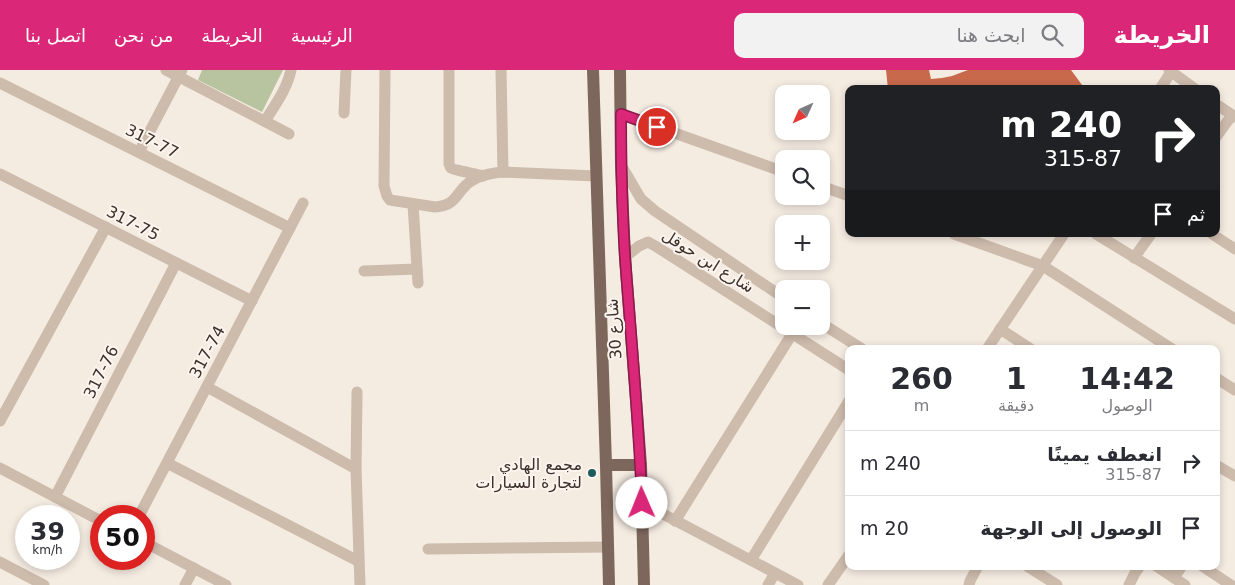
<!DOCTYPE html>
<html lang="ar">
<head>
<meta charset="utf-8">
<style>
	body { margin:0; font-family:"DejaVu Sans","Noto Sans Arabic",sans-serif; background:#f2f2f3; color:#2b2b33; direction:rtl; height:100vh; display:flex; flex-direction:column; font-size:19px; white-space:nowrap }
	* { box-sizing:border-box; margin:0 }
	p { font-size:16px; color:#7c7c81 }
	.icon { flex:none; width:28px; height:28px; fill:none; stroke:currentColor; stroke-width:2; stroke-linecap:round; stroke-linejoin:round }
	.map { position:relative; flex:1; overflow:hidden; direction:ltr }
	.sheet { position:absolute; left:845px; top:275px; width:375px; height:225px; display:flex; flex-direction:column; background:#fff; border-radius:10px; box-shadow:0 2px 8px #0003; direction:rtl }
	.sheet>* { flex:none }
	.top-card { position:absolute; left:845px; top:15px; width:375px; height:152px; border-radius:10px; box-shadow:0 2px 8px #0003; direction:rtl; background:#202124; color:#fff; overflow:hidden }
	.needle { width:32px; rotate:225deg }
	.tools { position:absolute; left:775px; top:15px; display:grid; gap:10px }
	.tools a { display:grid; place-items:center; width:55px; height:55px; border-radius:10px; background:#fff; box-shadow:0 2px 8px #0003; font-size:25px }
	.speed { position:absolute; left:15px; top:435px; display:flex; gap:10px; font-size:25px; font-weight:700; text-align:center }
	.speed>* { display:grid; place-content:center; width:65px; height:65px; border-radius:50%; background:#fff; box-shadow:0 2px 8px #0003; line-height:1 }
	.speed small { font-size:12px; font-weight:400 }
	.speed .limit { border:8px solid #d22; background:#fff; color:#111 }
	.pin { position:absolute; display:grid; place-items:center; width:42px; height:42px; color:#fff; margin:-21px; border:2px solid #fff; border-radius:50%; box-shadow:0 1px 5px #0007 }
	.me { position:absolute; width:55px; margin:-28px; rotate:359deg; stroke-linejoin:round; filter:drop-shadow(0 0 4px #0008) }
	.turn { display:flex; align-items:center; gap:18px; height:105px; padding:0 15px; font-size:22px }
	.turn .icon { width:65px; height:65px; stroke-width:2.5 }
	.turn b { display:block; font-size:35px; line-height:42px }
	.then { display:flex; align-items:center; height:48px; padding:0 15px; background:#0003; gap:10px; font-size:19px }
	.eta { display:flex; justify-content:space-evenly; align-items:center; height:85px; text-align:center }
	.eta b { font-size:30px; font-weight:600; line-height:35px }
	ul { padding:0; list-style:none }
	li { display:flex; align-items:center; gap:15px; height:65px; padding:0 15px; border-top:1px solid #e1e1e2 }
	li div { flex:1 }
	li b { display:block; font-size:19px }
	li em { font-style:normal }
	header { display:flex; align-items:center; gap:30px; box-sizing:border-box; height:70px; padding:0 25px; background:#db2777; color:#fff }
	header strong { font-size:24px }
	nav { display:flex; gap:28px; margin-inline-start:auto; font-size:18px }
	.search { width:350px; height:45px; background:#f2f2f3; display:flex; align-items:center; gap:12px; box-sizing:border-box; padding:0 18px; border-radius:10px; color:#7c7c81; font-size:19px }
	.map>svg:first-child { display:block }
	.green { fill:#b8c4a0 }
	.building { fill:#c8694b }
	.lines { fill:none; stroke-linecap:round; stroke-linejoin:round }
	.minor { stroke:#cdbbac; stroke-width:11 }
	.major { stroke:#7d675c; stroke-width:12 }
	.route-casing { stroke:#8e194d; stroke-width:12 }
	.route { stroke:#db2777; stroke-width:9 }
	.poi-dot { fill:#1f5a5e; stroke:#fbf5ee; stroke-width:2 }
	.labels { text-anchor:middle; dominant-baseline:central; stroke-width:4; stroke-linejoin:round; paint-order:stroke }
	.street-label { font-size:16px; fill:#3b302b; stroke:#fbf5ee }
	.poi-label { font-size:16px; fill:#3b302b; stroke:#fbf5ee; text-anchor:end }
</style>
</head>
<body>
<header>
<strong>الخريطة</strong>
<div class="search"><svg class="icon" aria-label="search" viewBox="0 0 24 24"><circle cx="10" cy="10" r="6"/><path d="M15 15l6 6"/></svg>ابحث هنا</div>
<nav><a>الرئيسية</a><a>الخريطة</a><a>من نحن</a><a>اتصل بنا</a></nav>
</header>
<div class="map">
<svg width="1235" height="515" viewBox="0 0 1235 515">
	<rect width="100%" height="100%" fill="#f4ebe1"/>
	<path class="green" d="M202,0H283L262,42L198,10Z"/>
	<path class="building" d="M886,0H929L931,9L942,8L952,6L968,0H1071L1085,19H888Z"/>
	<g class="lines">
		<g class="minor">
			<path d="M166,0L289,64"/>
			<path d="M385,0L384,116L387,126L390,130L435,137C455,135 454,127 466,115C476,106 490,103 503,102L596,106"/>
			<path d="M449,0V94C450,96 450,97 451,98C453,100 477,104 483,106"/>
			<path d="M501,0L503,102"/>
			<path d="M1169,0L1195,19"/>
			<path d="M0,13L290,158"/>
			<path d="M1160,19L1171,2"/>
			<path d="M1216,34L1235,47"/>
			<path d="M344,43L346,0"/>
			<path d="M621,44L784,102"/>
			<path d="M265,51C275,35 287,19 291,0"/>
			<path d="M1216,67L1232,45"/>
			<path d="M139,82L182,0"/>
			<path d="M621,95L641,129L655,141L784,228"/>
			<path d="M0,104L252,231"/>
			<path d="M821,116L849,126"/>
			<path d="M413,134L418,213"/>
			<path d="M954,164L1043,196L1172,279"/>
			<path d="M1096,164L1235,249"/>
			<path d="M1212,164L1235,179"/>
			<path d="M625,187L639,176L648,172L657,177L849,300"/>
			<path d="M1134,188L1151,164"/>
			<path d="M364,201L417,199"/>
			<path d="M821,253L862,279"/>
			<path d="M1000,259L1031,279"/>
			<path d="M987,279L1064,164"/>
			<path d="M1216,308L1235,320"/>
			<path d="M207,317L356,399"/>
			<path d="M357,322L356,399L360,515"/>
			<path d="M0,351L106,157"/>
			<path d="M167,393L358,491"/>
			<path d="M1216,395L1235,406"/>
			<path d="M0,398L101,451"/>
			<path d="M55,427L176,193"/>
			<path d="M642,433L798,515"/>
			<path d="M139,446L303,133"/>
			<path d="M675,451L792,264"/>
			<path d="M144,472L226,515"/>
			<path d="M428,479L608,477"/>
			<path d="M751,490L849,331"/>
			<path d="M0,492L44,515"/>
			<path d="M1027,496L1057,515"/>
			<path d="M1156,496L1185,515"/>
			<path d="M1202,496L1231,515"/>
			<path d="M1174,508L1182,496"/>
			<path d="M185,515L194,498"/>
			<path d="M768,515L775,503"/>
			<path d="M828,515L849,485"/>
			<path d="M969,515L970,511L978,496"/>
			<path d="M1129,515L1135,503L1140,496"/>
		</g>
		<g class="major">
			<path d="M593,0L606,395L609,515"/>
			<path d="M620,0L621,95L625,187L641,395L644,515"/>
			<path d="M606,395H641"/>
		</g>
	</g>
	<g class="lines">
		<g class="route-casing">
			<path id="route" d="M642,433C639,351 631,269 625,187C622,140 621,92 621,44L657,57"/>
		</g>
		<use href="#route" class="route"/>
	</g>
	<circle class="poi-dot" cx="592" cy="403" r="5"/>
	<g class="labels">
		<g class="street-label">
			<text transform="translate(152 71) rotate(26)">317-77</text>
			<text transform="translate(133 153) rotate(27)">317-75</text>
			<text transform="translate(708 191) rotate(32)">شارع ابن حوقل</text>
			<text transform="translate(614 259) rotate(-94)">شارع 30</text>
			<text transform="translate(207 282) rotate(-62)">317-74</text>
			<text transform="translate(101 302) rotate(-63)">317-76</text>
		</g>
		<g class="poi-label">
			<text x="582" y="394">مجمع الهادي<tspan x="582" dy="18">لتجارة السيارات</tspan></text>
		</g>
	</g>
</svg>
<div class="tools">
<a><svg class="needle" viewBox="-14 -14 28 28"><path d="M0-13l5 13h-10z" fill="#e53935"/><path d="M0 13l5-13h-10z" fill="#7c7c81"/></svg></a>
<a><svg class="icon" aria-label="search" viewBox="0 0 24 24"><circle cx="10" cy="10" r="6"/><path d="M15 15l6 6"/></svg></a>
<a>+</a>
<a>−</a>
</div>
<div class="speed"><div>39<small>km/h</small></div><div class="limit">50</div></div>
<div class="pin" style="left:657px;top:57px;background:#d93025"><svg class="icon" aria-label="arrive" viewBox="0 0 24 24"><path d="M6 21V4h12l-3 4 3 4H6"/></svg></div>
<svg class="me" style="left:642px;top:433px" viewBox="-20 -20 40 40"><circle r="19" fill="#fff"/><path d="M0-13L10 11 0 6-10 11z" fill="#db2777"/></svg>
<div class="top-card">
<div class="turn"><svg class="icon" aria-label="right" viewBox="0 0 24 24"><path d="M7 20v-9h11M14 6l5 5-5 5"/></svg><div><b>240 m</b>315-87</div></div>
<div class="then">ثم<svg class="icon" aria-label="arrive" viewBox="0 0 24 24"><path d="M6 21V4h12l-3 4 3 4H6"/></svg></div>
</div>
<section class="sheet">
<div class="eta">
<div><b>14:42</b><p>الوصول</p></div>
<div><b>1</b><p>دقيقة</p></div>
<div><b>260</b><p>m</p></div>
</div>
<ul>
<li><svg class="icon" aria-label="right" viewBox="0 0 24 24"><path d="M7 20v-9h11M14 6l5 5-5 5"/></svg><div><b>انعطف يمينًا</b><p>315-87</p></div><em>240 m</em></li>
<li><svg class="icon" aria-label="arrive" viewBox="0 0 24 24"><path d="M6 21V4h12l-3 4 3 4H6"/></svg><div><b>الوصول إلى الوجهة</b></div><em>20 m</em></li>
</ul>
</section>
</div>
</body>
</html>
